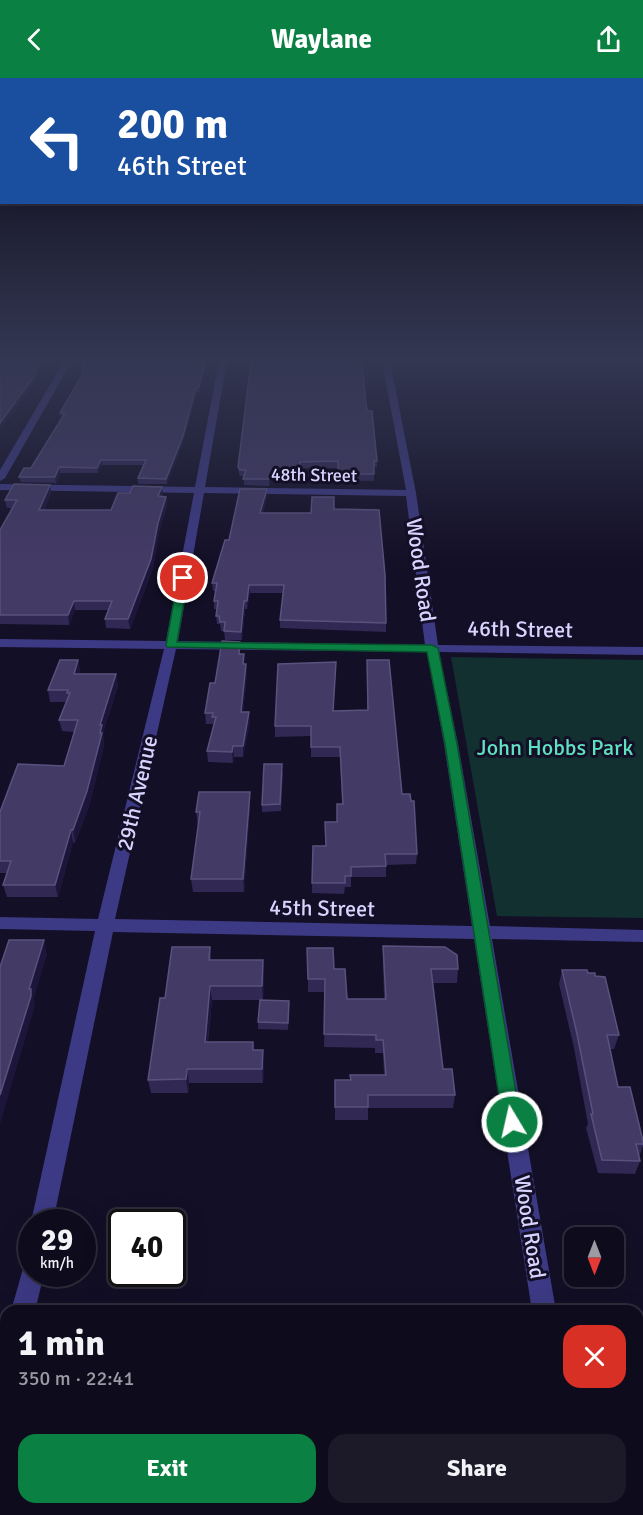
<!DOCTYPE html>
<html lang="en">
<head>
<meta charset="utf-8">
<style>
	body { margin:0; font-family:Signika,sans-serif; background:#1c1929; color:#f1f3f6; height:100vh; display:flex; flex-direction:column; font-size:22px; white-space:nowrap }
	* { box-sizing:border-box; margin:0 }
	p { font-size:20px; color:#9b9ba3 }
	.icon { flex:none; width:33px; height:33px; fill:none; stroke:currentColor; stroke-width:2; stroke-linecap:round; stroke-linejoin:round }
	.map { position:relative; flex:1; overflow:hidden }
	.details { position:absolute; left:0px; top:1227px; width:644px; height:210px; display:flex; flex-direction:column; background:#0e0b1c; border-radius:18px 18px 0 0; box-shadow:0 6px 24px #0002,0 0 0 2px #2e2b3b }
	.details>* { flex:none }
	.hud { position:absolute; left:0px; top:0px; width:644px; height:126px; box-shadow:0 6px 24px #0002,0 0 0 2px #2e2b3b; background:#1a4fa0; color:#fff; overflow:hidden }
	.needle { width:39px; rotate:180deg }
	.buttons { position:absolute; left:564px; top:1149px; display:grid; gap:12px }
	.buttons a { display:grid; place-items:center; width:60px; height:60px; border-radius:12px; background:#0e0b1c; box-shadow:0 6px 24px #0002,0 0 0 2px #2e2b3b; font-size:30px }
	.speed { position:absolute; left:18px; top:1131px; display:flex; gap:12px; font-size:30px; font-weight:700; text-align:center }
	.speed>* { display:grid; place-content:center; width:78px; height:78px; border-radius:50%; background:#0e0b1c; box-shadow:0 6px 24px #0002,0 0 0 2px #2e2b3b; line-height:1 }
	.speed small { font-size:15px; font-weight:400 }
	.speed .limit { border:3px solid #111; border-radius:9px; background:#fff; color:#111 }
	.pin { position:absolute; display:grid; place-items:center; width:51px; height:51px; color:#fff; margin:-26px; border:3px solid #fff; border-radius:50%; box-shadow:0 2px 6px #0007 }
	.me { position:absolute; width:66px; margin:-33px; rotate:351deg; stroke-linejoin:round; filter:drop-shadow(0 0 4px #0008) }
	.turn { display:flex; align-items:center; gap:21px; height:126px; padding:0 18px; font-size:27px }
	.turn .icon { width:78px; height:78px; stroke-width:2.5 }
	.turn b { display:block; font-size:42px; line-height:51px }
	.round { display:grid; place-items:center; flex:none; width:63px; height:63px; border-radius:18px; background:#1c1929 }
	.overview { display:flex; align-items:center; justify-content:space-between; height:102px; padding:0 18px }
	h1 { font-size:36px; font-weight:700; line-height:45px }
	.primary-button { display:flex; gap:12px; margin-top:auto; padding:12px 18px }
	.primary-button a { flex:1; height:69px; border-radius:18px; background:#0b8043; color:#fff; font-size:24px; font-weight:700; line-height:69px; text-align:center }
	.primary-button a+a { background:#1c1929; color:#f1f3f6 }
	header { display:flex; justify-content:space-between; align-items:center; height:78px; padding:0 18px; background:#0b8043; color:#fff; font-size:27px; font-weight:700 }
	.map>svg:first-child { display:block }
	.green { fill:#12302f }
	.lines { fill:none; stroke-linecap:round; stroke-linejoin:round }
	.minor { fill:#3d3a85; fill-rule:evenodd }
	.wall { fill:#312854 }
	.shaded-wall { fill:#1d163a }
	.building { fill:#433a66; stroke:#5a527e; stroke-width:1.5 }
	.route { fill:#0b8043; stroke:#07532c; stroke-width:1.5 }
	.labels { text-anchor:middle; dominant-baseline:central; stroke-width:6; stroke-linejoin:round; paint-order:stroke }
	.far-street-label { font-size:18px; fill:#d9d4ff; stroke:#130f26 }
	.street-label { font-size:22px; fill:#d9d4ff; stroke:#130f26 }
	.park-label { font-size:22px; fill:#5fe0c0; stroke:#130f26 }
</style>
</head>
<body>
<header><svg class="icon" aria-label="back" viewBox="0 0 24 24"><path d="M15 5l-7 7 7 7"/></svg>Waylane<svg class="icon" aria-label="share" viewBox="0 0 24 24"><path d="M12 15V3M7 8l5-5 5 5M5 13v7h14v-7"/></svg></header>
<div class="map">
<svg width="643" height="1437" viewBox="0 0 643 1437">
	<rect width="100%" height="100%" fill="#130f26"/>
	<path class="green" d="M451,579L643,582V840L497,838Z"/>
	<g class="lines">
		<g class="minor">
			<path d="M64,283H72L5,400L0,403V392Z"/>
			<path d="M219,283H227L205,409L406,412L382,283H390L416,415L438,567L643,569V577L439,574L458,666L490,848L643,852V864L492,861L556,1233H532L474,861L113,854L53,1144H31L95,853L0,851V839L98,841L164,571L0,569V561L166,563L194,415L0,412V406L195,409ZM204,415L406,418L425,567L178,563ZM176,571L427,574L444,666L472,848L115,841Z"/>
			<path d="M32,1184V1196H44L35,1233H11L24,1187Z"/>
			<path d="M6,1302V1353L0,1356V1305Z"/>
			<path d="M563,1431H591L592,1437H564Z"/>
		</g>
	</g>
	<g class="wall">
		<path d="M84,283H206L199,314H197L183,364L167,406H138V400L143,387H102L98,395H60L56,405L21,404L19,399L31,390L62,340L60,335L82,296L81,292Z"/>
		<path d="M366,325L377,383V389H374V403L338,402V390H300V399H272L269,408L244,407V398H240L239,396L238,389Z"/>
		<path d="M51,415L44,432H111L163,417L162,418L166,419L167,427L159,454L153,490L130,551L106,550L105,541L108,532H75L69,547L0,546V452L12,430H7L5,422Z"/>
		<path d="M267,418L263,435H311L334,431L386,545V554L280,550V542L283,515H250L247,531H245L242,562H225L224,553H221L220,546H217L216,538L217,531H214V523L216,513H213L212,505L229,462Z"/>
		<path d="M240,576H244V586H246L247,596L243,634L250,644L243,679H234L233,685L208,684L207,673L213,649V646H206L205,635L215,605Z"/>
		<path d="M78,582L80,593L79,596H116L118,608L103,655L104,667L90,725L75,765L73,764L58,819H7L3,807L7,795H0V734L64,688L74,654L62,653L59,642L66,624H50L48,612Z"/>
		<path d="M367,582L402,716L417,776L416,786L386,787V799H351V809H345L344,816L312,815V805L337,744L342,726L340,679H311V658L275,659V648L334,633L367,632Z"/>
		<path d="M283,693L281,733L262,734V727Z"/>
		<path d="M250,728L244,814H193L191,801L198,748L196,734Z"/>
		<path d="M383,868L458,891L457,905H432L443,991L455,1017L453,1030H368V1042H335V1002H350L384,997L383,975H375V970L324,969L325,914H308V901L334,891L347,921H384L383,881Z"/>
		<path d="M210,869L211,882H263L264,896L263,922H212L208,964H253L254,972L264,986L263,1005H189L188,1015H151L148,1002L165,920Z"/>
		<path d="M562,892L588,895L595,898L619,957L614,971H610L618,1009L643,1063V1068L639,1079L640,1083L635,1096L598,1095L586,1050L588,1046L574,970L559,906Z"/>
		<path d="M289,930L288,952L258,951V944Z"/>
		<path d="M643,1248V1272L640,1255Z"/>
	</g>
	<g class="shaded-wall">
		<path d="M39,283H43V285L38,293L39,299L0,353V345Z"/>
		<path d="M205,283H206L199,314V309Z"/>
		<path d="M196,309L197,314L183,364L167,406L166,401Z"/>
		<path d="M101,382L102,387L98,395L97,390Z"/>
		<path d="M59,389L60,395L56,405L55,399Z"/>
		<path d="M271,393L272,399L269,408V401Z"/>
		<path d="M50,407L51,415L40,440L39,432Z"/>
		<path d="M162,409L163,417L159,427L158,418Z"/>
		<path d="M267,411V418L261,443L260,435Z"/>
		<path d="M166,419L167,427L159,454L153,490L130,551L128,541Z"/>
		<path d="M249,507L250,515L247,531V523Z"/>
		<path d="M74,523L75,532L69,547L68,537Z"/>
		<path d="M244,523L245,531L242,562L241,554Z"/>
		<path d="M78,582L80,593L76,607L74,596Z"/>
		<path d="M246,586L247,596L242,644L241,634Z"/>
		<path d="M116,596L118,608L103,655L104,667L90,725L75,765L73,752L100,655V647Z"/>
		<path d="M249,634L250,644L243,679V668Z"/>
		<path d="M233,668L234,679L233,685L232,674Z"/>
		<path d="M250,714V728L244,814L243,801Z"/>
		<path d="M71,752L73,764L58,819L55,807Z"/>
		<path d="M44,862L47,876L34,920L35,924L34,931L0,1046V1017L29,911Z"/>
		<path d="M263,882L264,896L263,922L262,908Z"/>
		<path d="M210,908L212,922L206,977L205,964Z"/>
		<path d="M263,972L264,986L263,1005L262,991Z"/>
		<path d="M187,991L189,1005L188,1015L186,1001Z"/>
	</g>
	<g class="building">
		<path d="M0,283H39L34,292L38,293L0,345Z"/>
		<path d="M84,283H205L199,309H196L183,358L166,401L138,400L146,382H101L97,390L59,389L55,399H19L24,390H31L65,335H60L85,292H81Z"/>
		<path d="M252,283H362L366,325L367,333H372L377,383H374V396H338V383L300,384V393H271L269,401H243L246,392H240L238,389L250,292Z"/>
		<path d="M14,406L50,407L39,432H111L118,415H130L133,408L162,409L158,418L166,419L158,445L151,481L128,541H105L112,523H74L68,537H0V452L17,422H5Z"/>
		<path d="M240,411H267L260,435H311L312,419H334V431L379,432L385,497L386,545L280,542L284,507H249L247,523H244L241,554L224,553L225,544H220L219,538H216L218,523H214L217,505H212L225,462H229Z"/>
		<path d="M222,563L240,564L239,576H244L243,586H246L241,634H249L243,668H233L232,674L207,673L216,639H212L213,635H205L210,605H215Z"/>
		<path d="M60,582H78L74,596H116L100,647H102L100,655H102L87,713L73,752H71L55,807H3L11,783H0V734L18,686L64,688L78,642H59L70,615H67L68,612H48Z"/>
		<path d="M367,582H389L402,716H410L411,723H414L417,776H385L386,788L351,789V798H345V805H312L313,768H326L325,744H337V726H343L340,669H311V648H275L278,586L336,584L333,633L368,632Z"/>
		<path d="M264,686H282L280,726L262,727Z"/>
		<path d="M199,714H250L243,801H191L200,734H196Z"/>
		<path d="M9,862H44L29,911H31V918L0,1017V889Z"/>
		<path d="M383,868L445,869L457,877L458,891H431L443,991H452L455,1017H368V1029H335V1002H351L350,997H386L383,962H376V957L324,956L325,901H308L307,870H333L334,891H345L347,921H386Z"/>
		<path d="M172,869H210L209,882H263L262,908H210L205,964H253V972H263L262,991H187L186,1001L148,1002L160,920H165Z"/>
		<path d="M562,892H587L588,895H595V898L605,899L619,957H607L618,1009H630L643,1063V1066H636L640,1083L602,1082L591,1036H593L577,956Z"/>
		<path d="M260,922L289,923L288,945L258,944Z"/>
		<path d="M226,1431H268V1437H225Z"/>
	</g>
	<linearGradient id="sky" x2="0" y2="1"><stop stop-color="#0a0815"/><stop offset="0.58" stop-color="#333752"/><stop offset="1" stop-color="#333752" stop-opacity="0"/></linearGradient>
	<rect width="643" height="484" fill="url(#sky)"/>
	<path class="route" d="M183,497L188,500L177,564L432,567L438,570L457,666L521,1044L519,1050L512,1053L505,1050L503,1044L445,666L427,574L167,569L166,567L178,500Z"/>
	<g class="labels">
		<g class="far-street-label">
			<text transform="translate(314 397) rotate(1)">48th Street</text>
		</g>
		<g class="street-label">
			<text transform="translate(421 492) rotate(82)">Wood Road</text>
			<text transform="translate(520 551) rotate(1)">46th Street</text>
			<text transform="translate(137 715) rotate(-77)">29th Avenue</text>
			<text transform="translate(322 830) rotate(1)">45th Street</text>
			<text transform="translate(530 1149) rotate(81)">Wood Road</text>
		</g>
		<g class="park-label">
			<text x="555" y="669">John Hobbs Park</text>
		</g>
	</g>
</svg>
<div class="buttons">
<a><svg class="needle" viewBox="-14 -14 28 28"><path d="M0-13l5 13h-10z" fill="#e53935"/><path d="M0 13l5-13h-10z" fill="#9b9ba3"/></svg></a>
</div>
<div class="speed"><div>29<small>km/h</small></div><div class="limit">40</div></div>
<div class="pin" style="left:183px;top:500px;background:#d93025"><svg class="icon" aria-label="arrive" viewBox="0 0 24 24"><path d="M6 21V4h12l-3 4 3 4H6"/></svg></div>
<svg class="me" style="left:512px;top:1044px" viewBox="-20 -20 40 40"><circle r="17" fill="#0b8043" stroke="#fff" stroke-width="3"/><path d="M0-11L8 9 0 5-8 9z" fill="#fff"/></svg>
<div class="hud">
<div class="turn"><svg class="icon" aria-label="left" viewBox="0 0 24 24"><path d="M17 20v-9H6M10 6l-5 5 5 5"/></svg><div><b>200 m</b>46th Street</div></div>
</div>
<section class="details">
<div class="overview"><div><h1>1 min</h1><p>350 m · 22:41</p></div><a class="round" style="background:#d93025;color:#fff"><svg class="icon" aria-label="close" viewBox="0 0 24 24"><path d="M6 6l12 12M18 6L6 18"/></svg></a></div>
<div class="primary-button"><a>Exit</a><a>Share</a></div>
</section>
</div>
</body>
</html>
